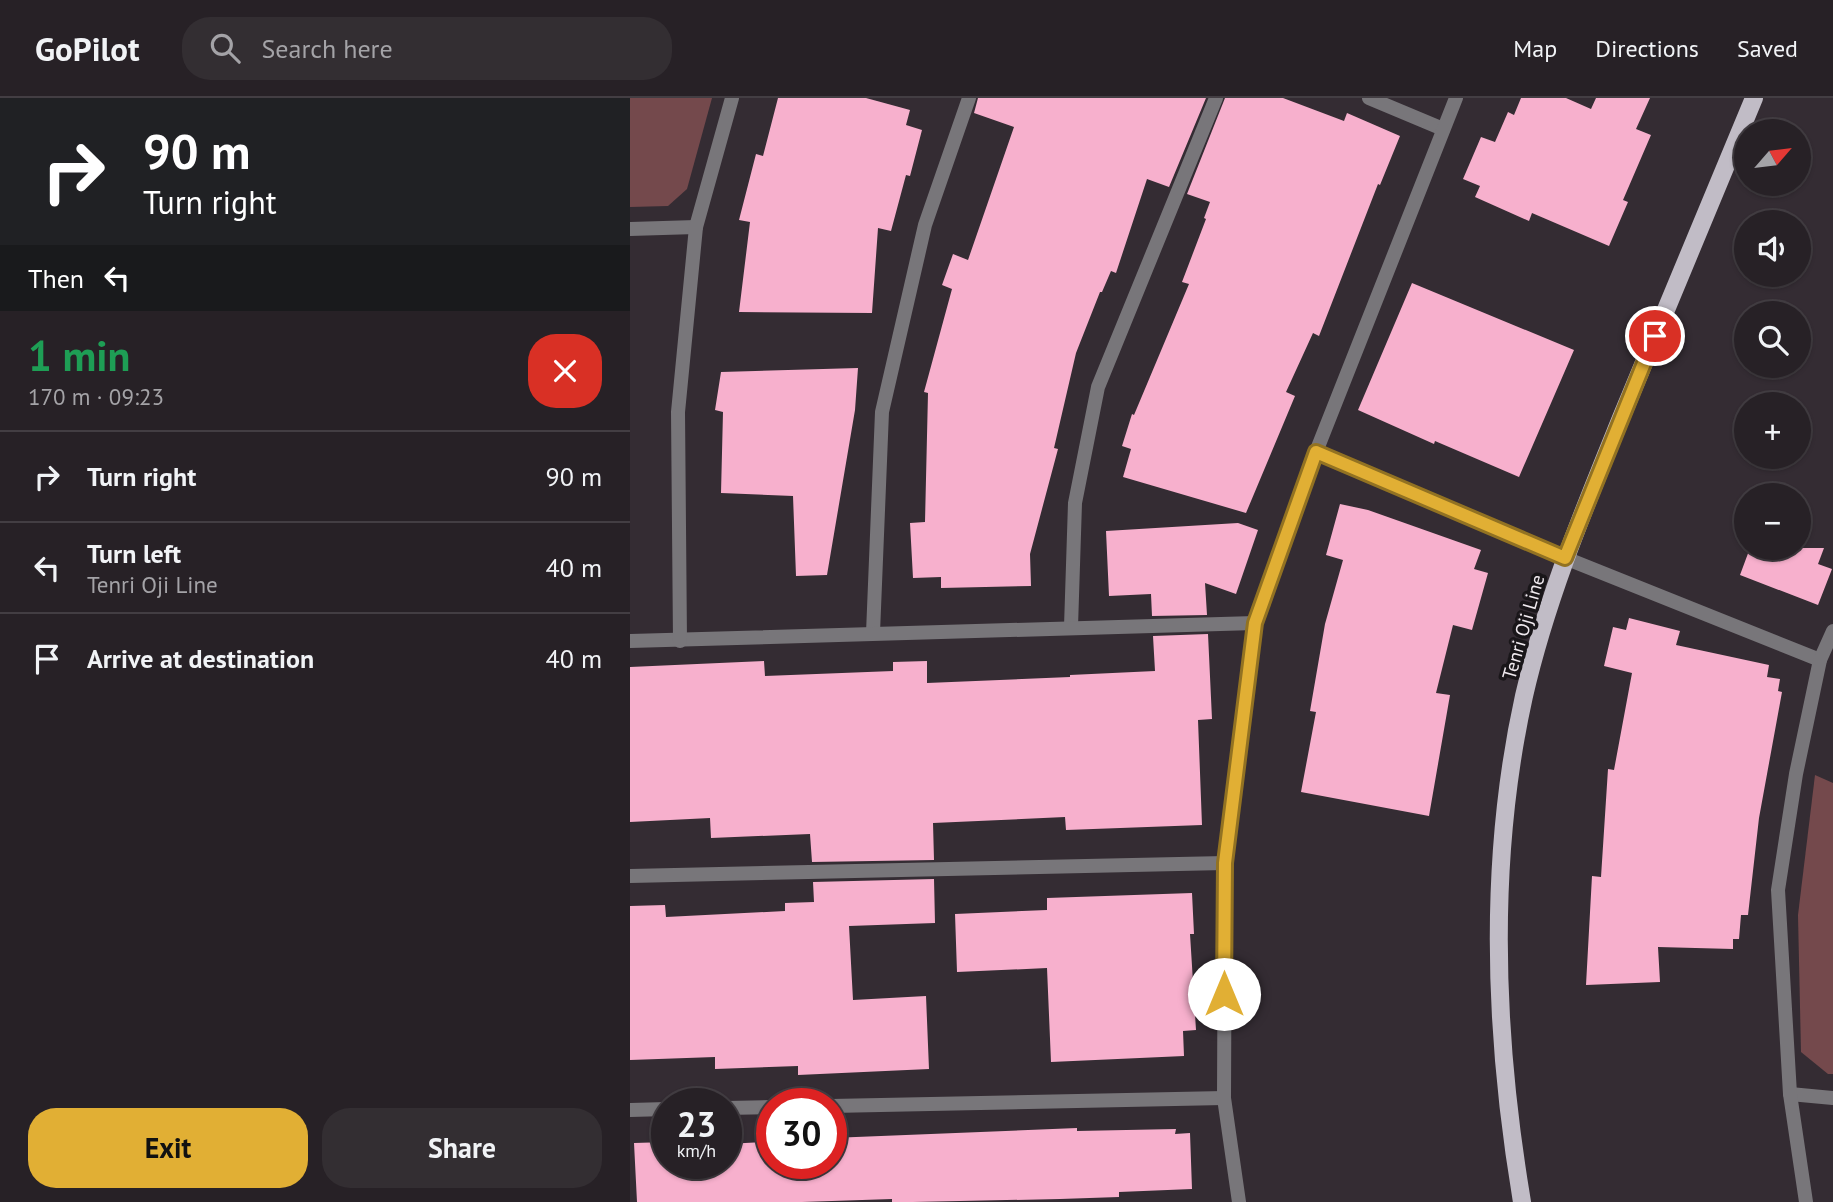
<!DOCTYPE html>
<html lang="en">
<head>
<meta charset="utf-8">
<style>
	body { margin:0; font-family:"PT Sans",sans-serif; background:#332e32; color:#f1f3f6; height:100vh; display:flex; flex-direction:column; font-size:26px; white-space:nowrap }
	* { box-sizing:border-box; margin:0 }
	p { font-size:23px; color:#a4a3a7 }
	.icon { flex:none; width:38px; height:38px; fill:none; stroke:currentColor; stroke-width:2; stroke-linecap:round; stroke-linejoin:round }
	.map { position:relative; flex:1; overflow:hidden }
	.side { display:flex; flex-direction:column; background:#272126; width:630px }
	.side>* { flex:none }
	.banner { background:#202124; color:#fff; overflow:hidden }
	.needle { width:46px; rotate:62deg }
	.controls { position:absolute; left:1104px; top:21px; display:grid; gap:14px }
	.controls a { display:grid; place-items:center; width:77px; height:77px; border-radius:50%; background:#272126; box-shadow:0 2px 5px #0004,0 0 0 2px #433e43; font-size:35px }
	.speed { position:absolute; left:21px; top:990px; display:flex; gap:14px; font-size:35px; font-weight:700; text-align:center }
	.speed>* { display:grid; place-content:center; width:91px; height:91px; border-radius:50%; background:#272126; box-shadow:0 2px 5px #0004,0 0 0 2px #433e43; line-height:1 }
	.speed small { font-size:18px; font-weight:400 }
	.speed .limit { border:10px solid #d22; background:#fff; color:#111 }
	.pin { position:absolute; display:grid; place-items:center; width:60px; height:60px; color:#fff; margin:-30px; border:4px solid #fff; border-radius:50%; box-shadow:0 2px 7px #0007 }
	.me { position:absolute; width:77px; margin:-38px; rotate:0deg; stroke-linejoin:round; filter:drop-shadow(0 0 5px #0008) }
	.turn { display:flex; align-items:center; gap:24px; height:147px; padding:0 28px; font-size:32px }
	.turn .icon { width:91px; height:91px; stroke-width:2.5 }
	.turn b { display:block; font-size:49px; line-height:60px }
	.then { display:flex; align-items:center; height:66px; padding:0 28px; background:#0003; gap:14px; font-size:26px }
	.round { display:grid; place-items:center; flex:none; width:74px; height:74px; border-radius:28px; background:#332e32 }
	.overview { display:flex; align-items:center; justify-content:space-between; height:119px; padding:0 28px }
	h1 { font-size:42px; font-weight:800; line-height:52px; color:#1e9e55 }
	.primary-button { display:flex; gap:14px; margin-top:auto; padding:14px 28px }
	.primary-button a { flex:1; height:80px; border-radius:28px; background:#e1af34; color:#111; font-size:28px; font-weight:800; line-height:80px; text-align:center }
	.primary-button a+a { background:#332e32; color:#f1f3f6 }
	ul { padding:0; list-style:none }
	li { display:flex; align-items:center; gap:21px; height:91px; padding:0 28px; border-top:2px solid #433e43 }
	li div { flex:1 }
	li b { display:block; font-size:26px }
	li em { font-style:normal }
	header { display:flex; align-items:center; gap:42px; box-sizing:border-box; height:98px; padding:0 35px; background:#272126; border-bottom:2px solid #433e43 }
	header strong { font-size:33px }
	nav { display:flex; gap:38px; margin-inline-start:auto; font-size:24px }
	.search { width:490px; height:63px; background:#332e32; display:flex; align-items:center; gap:18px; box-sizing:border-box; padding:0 24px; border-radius:28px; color:#a4a3a7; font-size:26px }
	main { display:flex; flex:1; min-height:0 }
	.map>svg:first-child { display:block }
	.green { fill:#74494c }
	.building { fill:#f7b0cd }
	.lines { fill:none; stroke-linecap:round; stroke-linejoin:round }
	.minor { stroke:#78767a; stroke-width:14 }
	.primary { stroke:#c1bcc6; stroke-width:18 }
	.route-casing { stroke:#927222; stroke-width:18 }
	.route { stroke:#e1af34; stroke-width:12 }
	.labels { text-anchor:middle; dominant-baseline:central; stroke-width:7; stroke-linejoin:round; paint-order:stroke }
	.street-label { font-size:19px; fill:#f0eaef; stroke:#191619 }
</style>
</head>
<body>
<header>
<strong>GoPilot</strong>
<div class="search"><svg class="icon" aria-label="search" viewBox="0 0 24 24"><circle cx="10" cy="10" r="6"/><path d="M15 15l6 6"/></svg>Search here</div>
<nav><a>Map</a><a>Directions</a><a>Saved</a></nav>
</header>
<main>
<section class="side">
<div class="banner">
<div class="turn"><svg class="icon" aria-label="right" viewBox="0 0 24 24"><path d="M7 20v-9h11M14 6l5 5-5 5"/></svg><div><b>90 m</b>Turn right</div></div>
<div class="then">Then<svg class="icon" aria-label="left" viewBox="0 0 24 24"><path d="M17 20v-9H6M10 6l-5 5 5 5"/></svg></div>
</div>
<div class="overview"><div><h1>1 min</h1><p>170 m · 09:23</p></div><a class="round" style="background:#d93025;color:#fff"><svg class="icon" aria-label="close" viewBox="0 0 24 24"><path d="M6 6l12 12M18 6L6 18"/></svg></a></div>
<ul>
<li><svg class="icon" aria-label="right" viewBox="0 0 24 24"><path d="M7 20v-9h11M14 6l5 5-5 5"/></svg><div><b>Turn right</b></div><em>90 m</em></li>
<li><svg class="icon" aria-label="left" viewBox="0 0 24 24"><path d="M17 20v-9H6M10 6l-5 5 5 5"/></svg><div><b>Turn left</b><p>Tenri Oji Line</p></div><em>40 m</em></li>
<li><svg class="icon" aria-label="arrive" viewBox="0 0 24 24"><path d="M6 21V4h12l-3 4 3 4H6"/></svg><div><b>Arrive at destination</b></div><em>40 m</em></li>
</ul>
<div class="primary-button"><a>Exit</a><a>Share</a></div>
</section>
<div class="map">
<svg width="1203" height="1104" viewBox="0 0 1203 1104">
	<rect width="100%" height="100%" fill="#342c33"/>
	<g class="green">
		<path d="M0,0H82L57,91L38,108L0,109Z"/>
		<path d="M1185,677L1203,685V976H1198L1171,954L1168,817Z"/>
	</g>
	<g class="building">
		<path d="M148,0H236L280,12L276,27L292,32L280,78L276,77L261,133L248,130L242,215L109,214L120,124L109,122L126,56L133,58Z"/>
		<path d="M348,0H576L539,89L517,81L486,175L481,173L472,194H470L446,255L424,350L428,351L400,456L401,488L311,490V479L283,480L280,425L295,424L298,295L294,294L322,191L312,187L323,156L338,162L384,29L344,15Z"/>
		<path d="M595,0H653L714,23L717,15L770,38L750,87L748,86L689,238L683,235L656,294L665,298L616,415L493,379L501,351L492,348L502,316L504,317L559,186L552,184L576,121L574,120L580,104L557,96Z"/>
		<path d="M891,0H936L961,11L966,0H1020L1006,31L1021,37L993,102L998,104L979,148L902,115L899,123L845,99L850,88L833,81L851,39L865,44L878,14L884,17Z"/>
		<path d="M782,185L944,252L889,379L805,343L804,346L728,312Z"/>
		<path d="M228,270L225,312L197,477L166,478L163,398L91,395L93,314L85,312L91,274Z"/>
		<path d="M710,406L738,412L851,452L844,471L858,475L842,532L823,527L806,595L820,597L799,718L671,694L686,614L680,613L695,526L713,462L696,457Z"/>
		<path d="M608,425L628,432L606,496L575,485L577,517L522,518L521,496L479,498L476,433Z"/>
		<path d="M1120,450H1194L1188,466L1202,471L1188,507L1110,477Z"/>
		<path d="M999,520L1050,533L1046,547L1139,567L1137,579L1150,581L1148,593L1152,594L1129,720L1118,817H1111L1109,841H1103V851L1028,849L1030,884L956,887L962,778L971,779L978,671L984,672L1002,575L974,568L983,529L996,532Z"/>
		<path d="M578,536L582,621L568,622L572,727L436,732L435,719L303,725L304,762L182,764L180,736L81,740L80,720L0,724V569L134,563L135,578L263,573V564L297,563V585L440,579V577L525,573L523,538Z"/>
		<path d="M304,781L305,825L219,828L223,902L296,898L299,971L168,977V968L85,971V959L0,962V808L35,807L36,819L155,813V805L184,804L183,784Z"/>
		<path d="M562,795L564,836H560L566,932L553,933L554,958L421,964L417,870L327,874L325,816L417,812V800Z"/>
		<path d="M447,1030V1033L546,1031L545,1036L560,1035L562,1091L489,1094V1099L430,1101L283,1104H262V1101L172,1104H7L4,1045L37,1044V1066H96V1046L134,1044L135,1064L201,1066V1040Z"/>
	</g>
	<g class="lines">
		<g class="minor">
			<path d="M739,0L813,31"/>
			<path d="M0,131L66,129"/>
			<path d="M686,354L935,460L1190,562"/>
			<path d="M441,529L445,405L468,289L586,0"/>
			<path d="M243,535L252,314L295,127L339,0"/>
			<path d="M0,543L625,525"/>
			<path d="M50,543L48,314L66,129L102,0"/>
			<path d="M0,778L595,765"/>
			<path d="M1160,996L1203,1000"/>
			<path d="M201,1008L594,1000"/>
			<path d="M96,1010L142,1009"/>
			<path d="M0,1012L37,1011"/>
			<path d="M609,1104L594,1000L595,765L625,525L686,354L826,0"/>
			<path d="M1176,1104L1160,996L1148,792L1166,676L1190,562L1203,533"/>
		</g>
		<path class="primary" d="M892,1104C864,937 857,765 894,598C916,502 954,411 991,320C1035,213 1080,107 1124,0"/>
	</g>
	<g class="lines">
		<g class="route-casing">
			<path id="route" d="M594,896L595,765L625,525L686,354L935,460L1025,238"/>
		</g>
		<use href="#route" class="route"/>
	</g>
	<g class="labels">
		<g class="street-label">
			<text transform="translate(893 529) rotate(-74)">Tenri Oji Line</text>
		</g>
	</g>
</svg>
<div class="controls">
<a><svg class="needle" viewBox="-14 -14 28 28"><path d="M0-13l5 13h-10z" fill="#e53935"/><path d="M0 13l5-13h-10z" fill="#a4a3a7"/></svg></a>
<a><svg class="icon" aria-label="sound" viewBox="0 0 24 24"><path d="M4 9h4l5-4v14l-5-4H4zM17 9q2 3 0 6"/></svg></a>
<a><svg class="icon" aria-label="search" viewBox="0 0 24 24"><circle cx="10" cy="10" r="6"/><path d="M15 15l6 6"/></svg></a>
<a>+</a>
<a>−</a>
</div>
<div class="speed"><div>23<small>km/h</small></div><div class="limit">30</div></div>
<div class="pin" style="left:1025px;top:238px;background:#d93025"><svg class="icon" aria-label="arrive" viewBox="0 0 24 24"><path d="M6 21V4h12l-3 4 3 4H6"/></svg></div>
<svg class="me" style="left:594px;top:896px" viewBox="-20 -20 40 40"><circle r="19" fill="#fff"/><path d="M0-13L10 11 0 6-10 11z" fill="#e1af34"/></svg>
</div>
</main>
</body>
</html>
